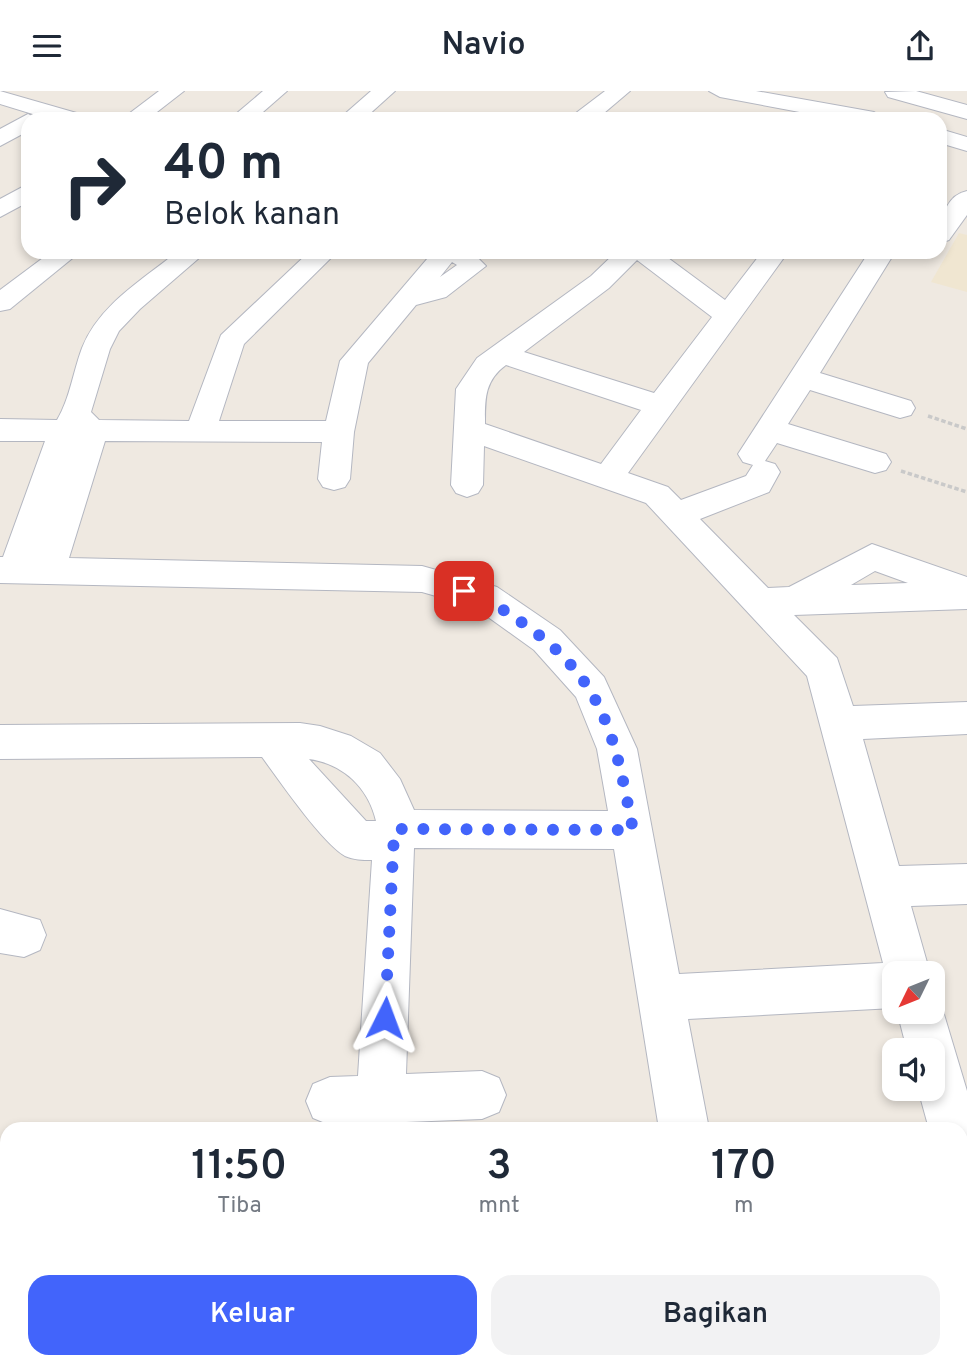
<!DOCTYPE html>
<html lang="id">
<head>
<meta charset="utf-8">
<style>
	body { margin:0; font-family:Overpass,sans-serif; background:#f2f2f3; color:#1f2937; height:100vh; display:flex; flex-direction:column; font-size:26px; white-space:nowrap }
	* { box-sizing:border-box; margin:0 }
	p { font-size:23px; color:#747a83 }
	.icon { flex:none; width:38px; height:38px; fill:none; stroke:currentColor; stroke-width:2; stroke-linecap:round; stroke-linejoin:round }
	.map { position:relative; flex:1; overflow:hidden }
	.details { position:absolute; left:0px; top:1031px; width:968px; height:247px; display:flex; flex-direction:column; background:#fff; border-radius:21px 21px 0 0; box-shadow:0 4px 10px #0003 }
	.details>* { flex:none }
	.top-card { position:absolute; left:21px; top:21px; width:926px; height:147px; border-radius:21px; box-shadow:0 4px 10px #0003; background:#fff; color:#1f2937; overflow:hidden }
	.needle { width:46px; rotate:227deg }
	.tools { position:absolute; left:882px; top:870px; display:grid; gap:14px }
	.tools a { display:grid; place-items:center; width:63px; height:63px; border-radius:14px; background:#fff; box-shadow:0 4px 10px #0003; font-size:35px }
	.pin { position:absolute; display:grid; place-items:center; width:60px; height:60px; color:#fff; margin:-30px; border-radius:14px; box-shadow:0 4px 10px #0006 }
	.me { position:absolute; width:77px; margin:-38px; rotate:3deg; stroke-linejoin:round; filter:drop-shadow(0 0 5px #0008) }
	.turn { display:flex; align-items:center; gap:24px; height:147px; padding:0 28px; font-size:32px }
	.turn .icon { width:91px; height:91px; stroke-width:2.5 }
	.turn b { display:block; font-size:49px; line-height:60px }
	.eta { display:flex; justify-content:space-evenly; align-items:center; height:119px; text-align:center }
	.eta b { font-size:42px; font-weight:600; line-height:49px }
	.primary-button { display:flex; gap:14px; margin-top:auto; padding:14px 28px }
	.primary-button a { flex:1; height:80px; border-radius:21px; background:#4264fb; color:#fff; font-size:28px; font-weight:600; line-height:80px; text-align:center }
	.primary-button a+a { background:#f2f2f3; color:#1f2937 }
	header { display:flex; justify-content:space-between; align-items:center; height:91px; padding:0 28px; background:#fff; font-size:32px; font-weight:600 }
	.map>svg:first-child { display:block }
	.education { fill:#f0e6d1 }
	.green { fill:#b6e59e }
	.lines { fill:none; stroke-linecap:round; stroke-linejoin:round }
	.minor-casing { stroke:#b4b7c1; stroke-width:2 }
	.path { stroke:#c9c9c9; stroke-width:3.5; stroke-dasharray:4.5 2.5; stroke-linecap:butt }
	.minor { fill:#fff; fill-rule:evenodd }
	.route { stroke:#4264fb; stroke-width:12; stroke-dasharray:0 21.6 }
</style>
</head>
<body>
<header><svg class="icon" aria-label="menu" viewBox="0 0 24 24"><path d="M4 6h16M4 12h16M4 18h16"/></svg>Navio<svg class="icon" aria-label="share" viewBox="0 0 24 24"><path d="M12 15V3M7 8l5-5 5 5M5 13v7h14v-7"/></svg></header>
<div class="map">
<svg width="967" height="1276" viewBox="0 0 967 1276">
	<rect width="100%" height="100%" fill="#efe9e1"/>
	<path class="education" d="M959,142L967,144V201L931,191Z"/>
	<path class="green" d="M197,1270H443V1276H196Z"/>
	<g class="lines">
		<g class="minor-casing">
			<g id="minor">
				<path d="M0,0L80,23L83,28H49L0,13Z"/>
				<path d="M159,0H184L148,28H122Z"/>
				<path d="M263,0H287L255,28H230Z"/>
				<path d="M371,0H395L364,28H339Z"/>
				<path d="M605,0H630L597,28H574L576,22Z"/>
				<path d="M709,0H756L874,21L885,28H837L720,6Z"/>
				<path d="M916,0L967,14V28L888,6L885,1Z"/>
				<path d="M28,23L38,28H28V40L0,55V38Z"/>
				<path d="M940,38L967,46V60L940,52Z"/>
				<path d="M28,93V111L0,126V108Z"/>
				<path d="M967,100V124L949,149L940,152C940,131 944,105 967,100Z"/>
				<path d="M51,161H80L10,218L0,220V199Z"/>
				<path d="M177,161H206L140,218L119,240L110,258L91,321L99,329L189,330L221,244L309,161H337L244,253L219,330H326L340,270L433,161H472L486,175L446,206L416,214L368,272L354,341L350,388L345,396L334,399L323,396L318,388L322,351L105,350L69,467L422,475L497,496L560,539L604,586L637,658L679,883L883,872L807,585L646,412L484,355L483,394L478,402L467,406L456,402L451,394L456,298L477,267L591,185L616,161H660L725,209L762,161H788L628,382L668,396L681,409L746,385L753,374L743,371L738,363L869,161H895L820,282L911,310L915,317L911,324L900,327L810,299L788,333L886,363L891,371L886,379L875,382L777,352L765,370L775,373L780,381L769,401L700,428L768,497L789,496L872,453L967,486V518L794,524L837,567L853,615L967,611V643L863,648L899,775L967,773V813L911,815L930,882H894V917L688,928L709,1038H659L614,758L414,757L406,983L482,980L499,987L506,1004L499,1021L482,1028L330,1034L313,1027L306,1010L313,993L330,986L358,985L372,769C362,769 354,769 345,765C322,752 279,689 262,666L0,668V634L300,632L320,635L351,645L380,662L400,688L414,719L608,720L597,658L576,606L534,559L474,516L422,501L0,492V466H3L45,350H0V328L57,329C70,307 73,281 82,257C99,214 142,189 177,161ZM637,169L712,226L654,302L524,261L609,197ZM452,171L457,174L440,186ZM506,274L641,319L601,373L485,333C485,309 484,290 506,274ZM875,480L908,492L851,494ZM309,668C343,673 368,696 376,730H366Z"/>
				<path d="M0,818L40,829L46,844L40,859L24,866L0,862Z"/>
				<path d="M933,902L943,920L967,1000V1105L961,1103V1038H929L918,998H933V959H907L897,920H933Z"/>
				<path d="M701,1270H757L758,1276H702Z"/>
			</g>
		</g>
		<g class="path">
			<path d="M928,325L967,338"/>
			<path d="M901,380L967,401"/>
		</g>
		<use href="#minor" class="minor"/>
	</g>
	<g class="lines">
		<path class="route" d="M385,927L394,743L398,738L633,739C615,648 606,590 524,533C504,519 487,507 464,500"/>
	</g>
</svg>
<div class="tools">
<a><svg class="needle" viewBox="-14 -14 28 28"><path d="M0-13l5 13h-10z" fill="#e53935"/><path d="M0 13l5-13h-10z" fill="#747a83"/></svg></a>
<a><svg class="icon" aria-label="sound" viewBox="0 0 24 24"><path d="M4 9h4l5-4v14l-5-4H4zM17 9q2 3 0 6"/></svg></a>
</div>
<div class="pin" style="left:464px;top:500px;background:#d93025"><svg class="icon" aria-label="arrive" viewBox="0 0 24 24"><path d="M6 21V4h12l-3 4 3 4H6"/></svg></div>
<svg class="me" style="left:385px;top:927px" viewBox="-20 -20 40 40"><path d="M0-17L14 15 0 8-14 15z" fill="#4264fb" stroke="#fff" stroke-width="4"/></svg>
<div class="top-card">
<div class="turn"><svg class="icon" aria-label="right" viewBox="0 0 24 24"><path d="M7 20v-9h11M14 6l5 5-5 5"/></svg><div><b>40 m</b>Belok kanan</div></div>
</div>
<section class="details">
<div class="eta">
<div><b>11:50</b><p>Tiba</p></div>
<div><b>3</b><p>mnt</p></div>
<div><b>170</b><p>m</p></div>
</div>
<div class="primary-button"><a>Keluar</a><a>Bagikan</a></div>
</section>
</div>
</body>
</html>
